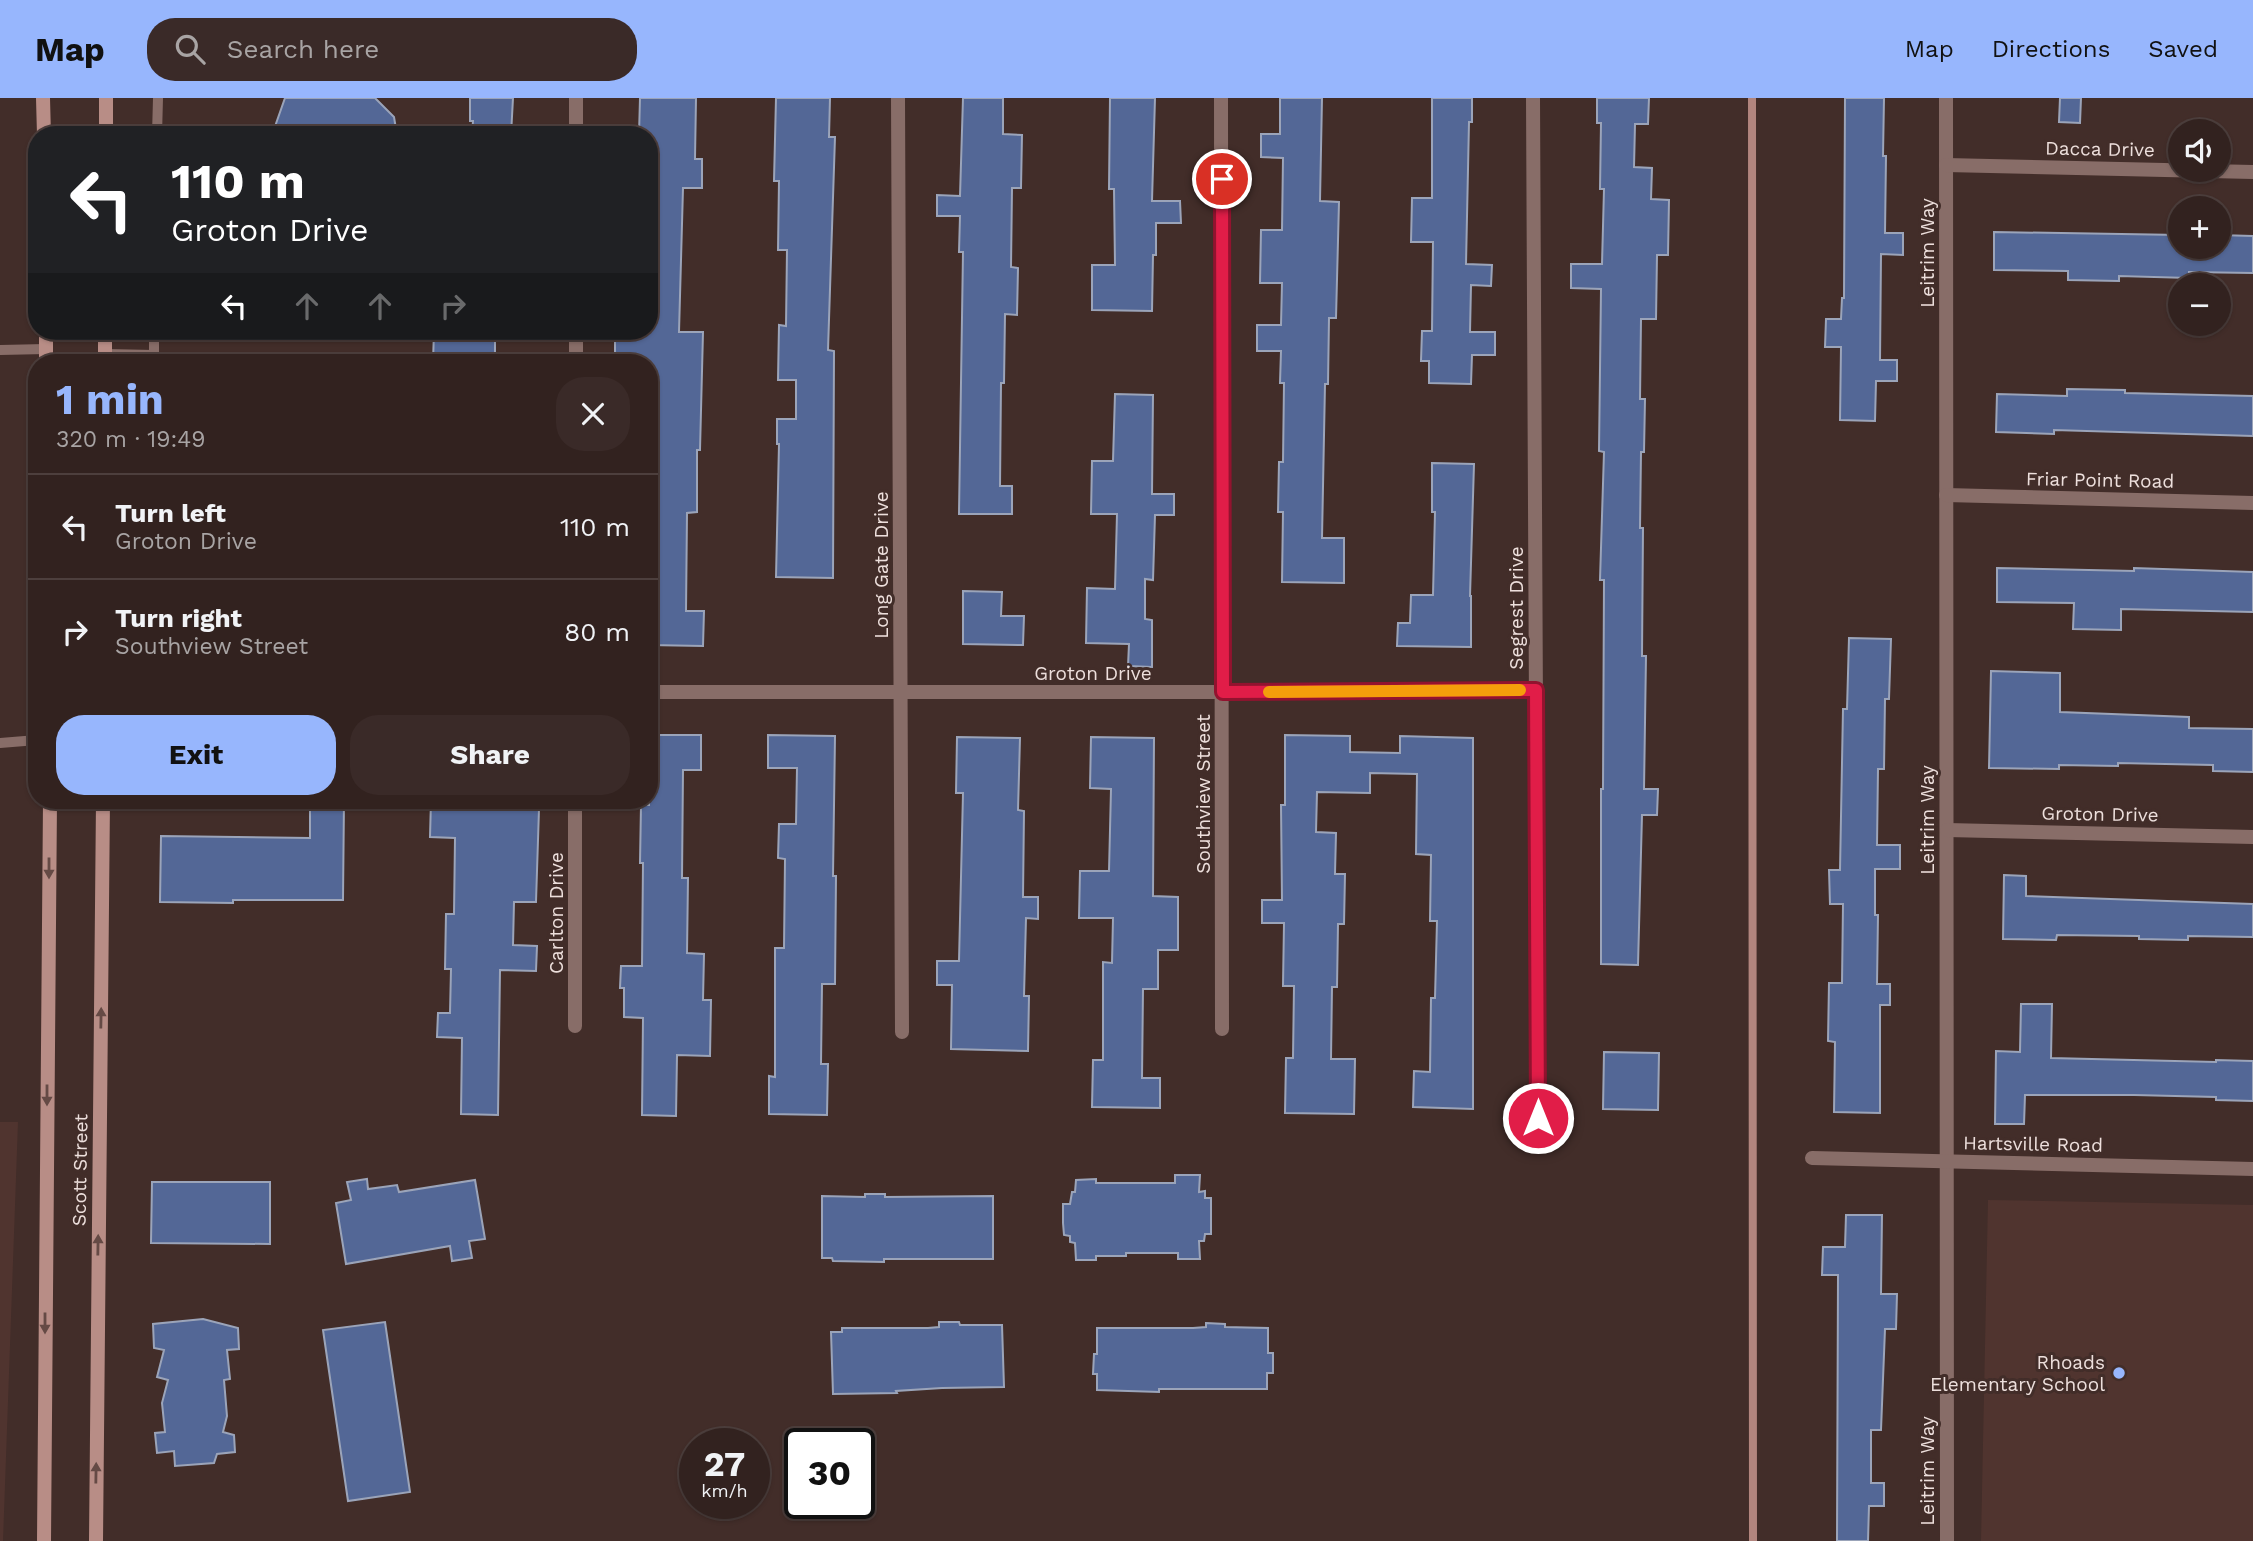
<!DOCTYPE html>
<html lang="en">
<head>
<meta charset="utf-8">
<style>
	body { margin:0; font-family:"Work Sans",sans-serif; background:#3a2a28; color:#f1f3f6; height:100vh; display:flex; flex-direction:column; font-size:26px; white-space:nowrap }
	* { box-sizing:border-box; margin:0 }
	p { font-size:23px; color:#a8a4a4 }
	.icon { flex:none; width:38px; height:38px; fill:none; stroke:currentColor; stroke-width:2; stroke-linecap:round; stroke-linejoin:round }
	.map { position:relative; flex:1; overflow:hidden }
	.side { position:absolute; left:28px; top:256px; width:630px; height:455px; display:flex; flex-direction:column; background:#32221f; border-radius:28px; box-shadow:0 2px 5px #0004,0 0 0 2px #4d3f3d }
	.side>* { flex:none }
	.guide { position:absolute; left:28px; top:28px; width:630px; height:214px; border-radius:28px; box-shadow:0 2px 5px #0004,0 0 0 2px #4d3f3d; background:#202124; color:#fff; overflow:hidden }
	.buttons { position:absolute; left:2168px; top:21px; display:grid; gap:14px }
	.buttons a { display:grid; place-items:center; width:63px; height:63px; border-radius:50%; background:#32221f; box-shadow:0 2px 5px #0004,0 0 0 2px #4d3f3d; font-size:35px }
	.speed { position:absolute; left:679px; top:1330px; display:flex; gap:14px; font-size:35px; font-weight:700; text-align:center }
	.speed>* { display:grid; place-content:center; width:91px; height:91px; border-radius:50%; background:#32221f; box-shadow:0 2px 5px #0004,0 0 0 2px #4d3f3d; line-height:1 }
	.speed small { font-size:18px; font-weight:400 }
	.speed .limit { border:4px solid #111; border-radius:10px; background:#fff; color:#111 }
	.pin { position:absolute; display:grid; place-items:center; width:60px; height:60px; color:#fff; margin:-30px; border:4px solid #fff; border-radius:50%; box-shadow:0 2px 7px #0007 }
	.me { position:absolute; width:77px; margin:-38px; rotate:0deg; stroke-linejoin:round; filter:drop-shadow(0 0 5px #0008) }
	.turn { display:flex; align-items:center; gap:24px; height:147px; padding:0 28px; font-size:32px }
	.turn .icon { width:91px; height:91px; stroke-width:2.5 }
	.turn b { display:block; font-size:49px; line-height:60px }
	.lanes { display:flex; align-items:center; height:66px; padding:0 28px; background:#0003; justify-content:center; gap:35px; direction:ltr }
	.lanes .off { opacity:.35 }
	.round { display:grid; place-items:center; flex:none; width:74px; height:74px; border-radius:28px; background:#3a2a28 }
	.headline { display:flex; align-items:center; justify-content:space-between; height:119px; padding:0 28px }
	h1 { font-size:42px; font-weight:700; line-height:52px; color:#97b6fd }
	.action { display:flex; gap:14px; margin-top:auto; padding:14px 28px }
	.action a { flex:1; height:80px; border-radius:28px; background:#97b6fd; color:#111; font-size:28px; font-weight:700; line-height:80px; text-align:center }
	.action a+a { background:#3a2a28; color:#f1f3f6 }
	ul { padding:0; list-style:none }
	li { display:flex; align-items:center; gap:21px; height:105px; padding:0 28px; border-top:2px solid #4d3f3d }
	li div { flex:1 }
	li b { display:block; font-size:26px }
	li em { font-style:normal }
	header { display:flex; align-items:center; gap:42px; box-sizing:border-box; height:98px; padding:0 35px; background:#97b6fd; color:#111 }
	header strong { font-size:33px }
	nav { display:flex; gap:38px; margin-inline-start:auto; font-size:24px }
	.search { width:490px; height:63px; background:#3a2a28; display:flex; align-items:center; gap:18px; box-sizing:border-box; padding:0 24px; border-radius:28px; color:#a8a4a4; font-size:26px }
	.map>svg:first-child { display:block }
	.built { fill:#50342f }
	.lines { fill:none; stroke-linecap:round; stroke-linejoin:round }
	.stream { stroke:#b2857e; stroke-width:8 }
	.building { fill:#536796; stroke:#9ba4b9; stroke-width:2 }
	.lane { stroke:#886d68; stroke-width:10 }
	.street { stroke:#886d68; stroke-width:14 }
	.secondary { stroke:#b88d86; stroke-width:14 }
	.oneway { fill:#654a45 }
	.route-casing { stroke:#92132f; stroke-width:18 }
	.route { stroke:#e11d48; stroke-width:12 }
	.slow { stroke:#f59e0b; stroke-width:12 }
	.poi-dot { fill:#97b6fd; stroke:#422d29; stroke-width:2.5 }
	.labels { text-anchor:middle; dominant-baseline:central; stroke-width:6; stroke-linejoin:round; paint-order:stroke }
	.street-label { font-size:19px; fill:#eddfdc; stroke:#422d29 }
	.poi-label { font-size:19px; fill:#eddfdc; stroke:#422d29; text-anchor:end }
</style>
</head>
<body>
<header>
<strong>Map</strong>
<div class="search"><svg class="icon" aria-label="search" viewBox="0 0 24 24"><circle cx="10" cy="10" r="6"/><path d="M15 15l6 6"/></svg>Search here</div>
<nav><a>Map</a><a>Directions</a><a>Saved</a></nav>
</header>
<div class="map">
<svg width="2253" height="1443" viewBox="0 0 2253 1443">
	<rect width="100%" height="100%" fill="#422d29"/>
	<g class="built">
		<path d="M0,1024H18L3,1443H0Z"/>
		<path d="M1988,1102L2253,1107V1443H1981Z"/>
	</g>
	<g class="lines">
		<path class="stream" d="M1752,0L1753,1443"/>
	</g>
	<g class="building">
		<path d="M285,0H375L394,19L397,37H272Z"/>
		<path d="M470,0H513L511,37H472L473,23H470Z"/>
		<path d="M640,0H696L695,61H702V90H683L679,234H703L700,352H697V414L687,415L686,513H704L703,548L649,547V264L615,263V234H649V37H639Z"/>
		<path d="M776,0H830L829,39H835L828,252L834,253L833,480L776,479L779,346H777V321H796V282H778L779,227L786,228L787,152H778L779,83H774Z"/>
		<path d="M963,0H1003V36L1022,37L1021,90H1012L1011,169L1018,170L1017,217L1005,216L1004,285H1001L1000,388H1012V416H959L963,154H959L960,118H937V97L960,98Z"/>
		<path d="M1110,0H1155L1152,103H1180L1181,125H1156V157H1153L1152,213L1092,212V167H1115L1114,91H1109Z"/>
		<path d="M1280,0H1322L1320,103L1339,104L1336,220H1329L1328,286H1325L1322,440H1344V485L1282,484L1283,414H1278L1279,364H1283L1284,285H1280L1281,253H1257V227H1281L1282,185H1260L1261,132H1282L1283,60L1261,59V36H1280Z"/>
		<path d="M1432,0H1472V24H1469L1466,166L1492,167L1491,188L1471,187L1470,234H1495V257H1472L1471,286L1429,285V263H1421L1422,233H1432L1433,144H1411L1412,100H1432Z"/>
		<path d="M1597,0H1649L1648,26H1635L1634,69L1652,70L1651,101L1669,102L1668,157H1657L1656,221H1641L1640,301H1645L1644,354H1641L1640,430H1643L1642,558H1646L1644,691H1658L1657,717H1642L1638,867L1601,866V691H1603L1604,482H1600L1604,354L1599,353L1601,191L1571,190V166H1602L1604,91H1600L1601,25H1597Z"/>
		<path d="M1845,0H1884L1883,58H1886L1885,135H1903V157L1881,156L1880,262H1897V283H1876L1875,323L1840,322L1841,249H1825L1826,221H1841L1842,200H1844Z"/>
		<path d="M2060,0H2081L2080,25L2059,24Z"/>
		<path d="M1994,134L2180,137V149H2219V137L2253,138V175L2189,174V180L2119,178V183L2068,182V173L1994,172Z"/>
		<path d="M434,233H495V264H433Z"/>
		<path d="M2067,291L2125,292V295L2253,298V338L2054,332V336L1996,334L1997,296L2067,298Z"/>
		<path d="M1115,296L1153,297L1152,396H1174V417H1155L1153,482L1145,481V521L1152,522V569L1128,568L1129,546L1086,545L1087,490L1115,491L1117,416H1091L1092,363H1113Z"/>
		<path d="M1432,365L1474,366L1470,498H1471V549L1397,548L1398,525H1410L1411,497H1433L1435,414H1432Z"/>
		<path d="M1997,470L2134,473V470L2253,474V514L2121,511V532L2073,531L2074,505L1997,504Z"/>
		<path d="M963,493L1002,494L1001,518H1024L1023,547L963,546Z"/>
		<path d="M1849,540L1891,541L1889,601H1885L1884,671H1878L1877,747H1900V771H1875V817H1878L1877,886H1890V907H1880V1015L1834,1014L1835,944L1828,943L1829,885H1842L1843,806H1830L1829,772H1840L1843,611H1847Z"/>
		<path d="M1991,573L2060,575V614L2189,619V630L2253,631V674L2213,673V667L2118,665V668L2059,667V671L1989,670Z"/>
		<path d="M649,637H701V672H683L682,780H688L687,855L704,856L703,902H711L710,958L677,957L676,1018L642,1017L643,920L624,919V890H620L621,868H642L643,765H640L641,707H649Z"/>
		<path d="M768,637L835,638L833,778H836L835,886H822L821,966H828L827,1017L769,1016V978L775,979V850H784L785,761L778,760L779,726H796L797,670H768Z"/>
		<path d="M1285,637L1350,638V654L1400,655V638L1473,640V1011L1413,1009L1414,973L1430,974L1431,900H1435L1437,823H1430L1431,757L1416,756L1417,676L1370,675V695L1317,694L1316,734L1336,735L1335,776H1345L1344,826H1338L1337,889H1332L1331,961H1355L1354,1016L1285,1015L1286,960H1293L1294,888H1283L1284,825H1262V802H1282L1281,707H1285Z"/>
		<path d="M957,639L1020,640L1018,712L1024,713L1023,799H1038V821L1026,820L1024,898H1029L1028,953L951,951L952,887H937V863H959L963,695H956Z"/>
		<path d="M1091,639L1154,640L1153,798L1178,799V852H1158V891H1143L1142,980H1160V1010L1092,1009L1093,962H1103V864L1112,865L1113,820H1079L1080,773H1109L1111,691L1090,690Z"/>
		<path d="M310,702H344L343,802H233V805L160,804L161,738L310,740Z"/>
		<path d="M431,702H514V711H539L536,804H514L513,847L537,848L536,873L500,872L498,1017L461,1016L462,940L437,939L438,915H450L451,871H445L446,816H454L455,740L430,739Z"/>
		<path d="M2004,777L2026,778V798L2253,806V839L2188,838V842L2139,841V838L2057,837L2056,842L2003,841Z"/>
		<path d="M2021,906H2052L2051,960L2216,964V962L2253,963V1003L2216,1002V999L2134,997H2025L2024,1026H1995L1996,953L2020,954Z"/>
		<path d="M1604,954L1659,955L1658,1012L1603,1011Z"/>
		<path d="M1175,1077H1200L1199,1094L1205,1093V1100H1211V1136H1205L1204,1143H1199L1200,1161H1178V1155H1126V1158H1096V1162H1076L1075,1145L1070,1144V1138L1064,1137L1063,1125V1106H1070L1072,1094H1075L1076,1082L1096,1081V1085H1175Z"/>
		<path d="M367,1081L368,1091L397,1087L399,1094L475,1082L485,1141L469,1143L472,1160L452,1163L450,1148L346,1166L336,1105L351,1102L347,1084Z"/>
		<path d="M152,1084H270V1146L151,1145Z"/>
		<path d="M865,1096H885V1099L993,1098V1161H884V1164L833,1163L832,1160H822V1098L865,1099Z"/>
		<path d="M1846,1117H1882L1881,1196H1897L1896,1231H1885L1881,1332H1871V1385H1884V1408H1869L1868,1443H1837L1838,1177H1822L1823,1149H1845Z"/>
		<path d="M203,1221L238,1230L239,1251L227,1252L230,1281L224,1282L227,1318L223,1334L234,1337L235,1354L217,1356L214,1365L175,1368L174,1353L157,1355L155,1335L165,1334L162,1305L168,1282L157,1279L164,1252L154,1250L153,1226Z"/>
		<path d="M385,1224L410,1394L348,1403L323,1232Z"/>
		<path d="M939,1224H959L960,1227H1002L1004,1289L942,1290L896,1293L897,1295L833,1296L831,1234H842V1230H928L939,1229Z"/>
		<path d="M1206,1225L1225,1226V1229L1268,1230V1255H1273V1275H1267V1291H1159V1294L1097,1292V1276H1093L1094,1256H1097V1230H1193L1206,1229Z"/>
	</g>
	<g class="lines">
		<g class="lane">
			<path d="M157,37L158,0"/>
			<path d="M0,252L46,251"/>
			<path d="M105,256L154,257"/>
			<path d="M154,261V233"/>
			<path d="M0,645L37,642"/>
		</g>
		<g class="street">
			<path d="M898,0L902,934"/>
			<path d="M1221,0L1222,931"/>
			<path d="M1533,0L1538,1020"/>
			<path d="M1946,0L1947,1443"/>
			<path d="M576,37V0"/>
			<path d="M1946,67L2253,74"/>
			<path d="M576,264V233"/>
			<path d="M1946,397L2253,405"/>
			<path d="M649,594H1223L1536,592"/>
			<path d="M1947,732L2253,739"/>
			<path d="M575,928V702"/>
			<path d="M1812,1060L2253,1071"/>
		</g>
		<g class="secondary">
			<path d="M43,0L44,37"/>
			<path d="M106,37V0"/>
			<path d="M46,233V264"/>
			<path d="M105,264V233"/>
			<path d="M44,1443L50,702"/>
			<path d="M96,1443L103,702"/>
		</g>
	</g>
	<defs><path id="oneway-solid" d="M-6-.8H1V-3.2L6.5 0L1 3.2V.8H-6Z" transform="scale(1.75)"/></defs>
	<g class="oneway">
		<use href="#oneway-solid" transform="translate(49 770) rotate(90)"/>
		<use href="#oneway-solid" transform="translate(101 920) rotate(-89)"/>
		<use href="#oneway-solid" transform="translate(47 997) rotate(90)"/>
		<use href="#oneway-solid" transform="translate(98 1147) rotate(-89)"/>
		<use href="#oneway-solid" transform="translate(45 1225) rotate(90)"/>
		<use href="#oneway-solid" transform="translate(96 1375) rotate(-89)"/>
	</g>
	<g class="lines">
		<g class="route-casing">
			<path id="route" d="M1222,81L1223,594L1536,592L1538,1020"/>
		</g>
		<use href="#route" class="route"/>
		<path class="slow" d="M1269,594L1520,592"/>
	</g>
	<circle class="poi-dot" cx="2119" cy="1275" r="7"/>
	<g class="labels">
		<g class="street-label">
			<text transform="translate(2100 51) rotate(1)">Dacca Drive</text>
			<text transform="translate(1927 155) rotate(-90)">Leitrim Way</text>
			<text transform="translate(2100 382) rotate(1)">Friar Point Road</text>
			<text transform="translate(881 467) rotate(-90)">Long Gate Drive</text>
			<text transform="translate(1516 510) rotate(-90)">Segrest Drive</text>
			<text x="1093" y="575">Groton Drive</text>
			<text transform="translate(1203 696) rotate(-90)">Southview Street</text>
			<text transform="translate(2100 716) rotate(1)">Groton Drive</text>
			<text transform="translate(1927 722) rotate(-90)">Leitrim Way</text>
			<text transform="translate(556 815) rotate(-90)">Carlton Drive</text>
			<text transform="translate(2033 1046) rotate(1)">Hartsville Road</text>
			<text transform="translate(80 1072) rotate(-89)">Scott Street</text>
			<text transform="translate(1927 1373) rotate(-90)">Leitrim Way</text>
		</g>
		<g class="poi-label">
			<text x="2105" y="1264">Rhoads<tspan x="2105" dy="22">Elementary School</tspan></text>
		</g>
	</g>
</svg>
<div class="buttons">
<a><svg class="icon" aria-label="sound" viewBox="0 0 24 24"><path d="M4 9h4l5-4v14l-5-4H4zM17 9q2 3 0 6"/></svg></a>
<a>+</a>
<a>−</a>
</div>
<div class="speed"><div>27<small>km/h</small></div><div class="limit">30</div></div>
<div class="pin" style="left:1222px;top:81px;background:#d93025"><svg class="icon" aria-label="arrive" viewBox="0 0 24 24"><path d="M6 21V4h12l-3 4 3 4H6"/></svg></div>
<svg class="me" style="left:1538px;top:1020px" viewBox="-20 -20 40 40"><circle r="17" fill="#e11d48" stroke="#fff" stroke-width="3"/><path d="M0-11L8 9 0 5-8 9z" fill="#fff"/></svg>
<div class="guide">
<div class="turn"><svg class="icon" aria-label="left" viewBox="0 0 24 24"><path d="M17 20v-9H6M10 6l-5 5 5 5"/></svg><div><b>110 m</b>Groton Drive</div></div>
<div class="lanes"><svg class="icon" aria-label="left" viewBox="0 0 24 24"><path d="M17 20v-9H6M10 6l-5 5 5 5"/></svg><svg class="icon off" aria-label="ahead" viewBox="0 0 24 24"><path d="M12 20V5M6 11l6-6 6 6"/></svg><svg class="icon off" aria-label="ahead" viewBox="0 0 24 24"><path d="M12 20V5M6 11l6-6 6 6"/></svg><svg class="icon off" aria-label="right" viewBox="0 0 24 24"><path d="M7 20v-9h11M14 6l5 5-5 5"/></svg></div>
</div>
<section class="side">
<div class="headline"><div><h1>1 min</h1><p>320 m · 19:49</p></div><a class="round"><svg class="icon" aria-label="close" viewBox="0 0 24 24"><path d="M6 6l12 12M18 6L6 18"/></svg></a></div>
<ul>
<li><svg class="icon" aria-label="left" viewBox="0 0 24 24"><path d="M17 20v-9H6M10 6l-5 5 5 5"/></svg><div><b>Turn left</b><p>Groton Drive</p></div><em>110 m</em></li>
<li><svg class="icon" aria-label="right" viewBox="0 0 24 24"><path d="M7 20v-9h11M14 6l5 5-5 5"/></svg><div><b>Turn right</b><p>Southview Street</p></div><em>80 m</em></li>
</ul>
<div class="action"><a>Exit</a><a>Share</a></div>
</section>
</div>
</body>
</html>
